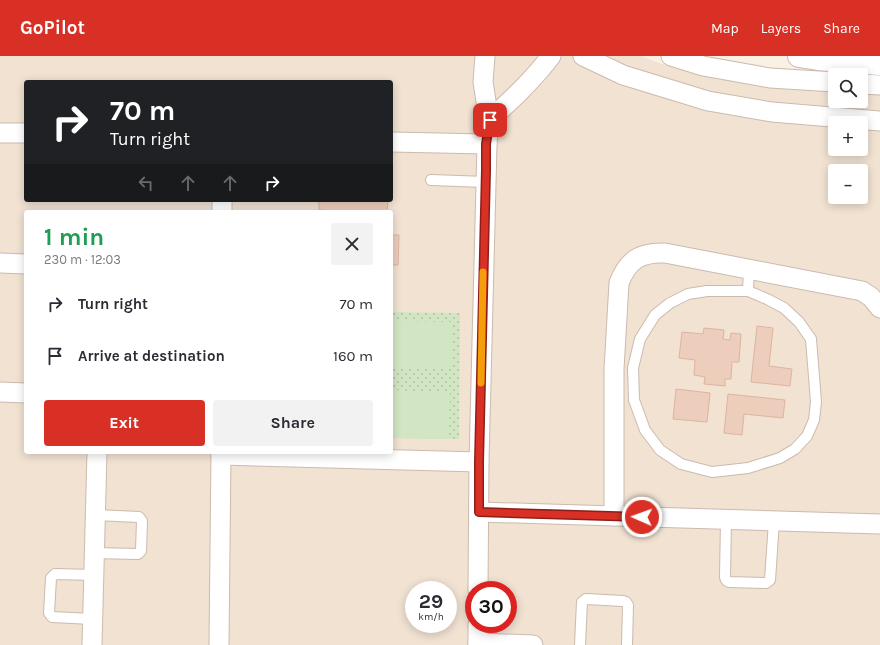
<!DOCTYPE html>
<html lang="en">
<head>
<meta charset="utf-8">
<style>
	body { margin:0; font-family:Karla,sans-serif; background:#f2f2f3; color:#2b2b33; height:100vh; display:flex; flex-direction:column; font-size:15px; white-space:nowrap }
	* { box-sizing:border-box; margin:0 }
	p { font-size:13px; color:#7c7c81 }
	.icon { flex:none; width:22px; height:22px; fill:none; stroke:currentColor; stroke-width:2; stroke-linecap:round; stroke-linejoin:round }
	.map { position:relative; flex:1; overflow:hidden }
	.details { position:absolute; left:24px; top:154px; width:369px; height:244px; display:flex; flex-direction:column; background:#fff; border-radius:4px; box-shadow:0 2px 10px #0003 }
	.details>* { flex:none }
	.top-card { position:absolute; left:24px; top:24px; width:369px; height:122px; border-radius:4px; box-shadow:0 2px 10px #0003; background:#202124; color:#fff; overflow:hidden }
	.tools { position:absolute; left:828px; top:12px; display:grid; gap:8px }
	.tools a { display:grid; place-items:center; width:40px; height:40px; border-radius:4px; background:#fff; box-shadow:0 2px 10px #0003; font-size:20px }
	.speed { position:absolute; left:405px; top:525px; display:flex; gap:8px; font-size:20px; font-weight:700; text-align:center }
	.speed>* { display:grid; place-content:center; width:52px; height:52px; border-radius:50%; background:#fff; box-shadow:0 2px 10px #0003; line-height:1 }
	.speed small { font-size:10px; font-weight:400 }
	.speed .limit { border:6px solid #d22; background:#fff; color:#111 }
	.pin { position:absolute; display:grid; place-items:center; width:34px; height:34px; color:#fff; margin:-17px; border-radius:8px; box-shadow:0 2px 6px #0006 }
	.me { position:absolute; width:44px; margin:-22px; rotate:272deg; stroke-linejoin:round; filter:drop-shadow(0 0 3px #0008) }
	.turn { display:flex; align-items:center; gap:14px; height:84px; padding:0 20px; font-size:18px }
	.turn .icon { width:52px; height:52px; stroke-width:2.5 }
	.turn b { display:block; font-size:28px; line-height:34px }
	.lanes { display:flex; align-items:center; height:38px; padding:0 20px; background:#0003; justify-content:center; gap:20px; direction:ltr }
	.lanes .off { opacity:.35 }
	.round { display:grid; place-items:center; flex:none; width:42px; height:42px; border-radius:4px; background:#f2f2f3 }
	.summary { display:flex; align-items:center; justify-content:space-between; height:68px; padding:0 20px }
	h1 { font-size:24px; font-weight:700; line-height:30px; color:#1e9e55 }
	.cta { display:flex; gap:8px; margin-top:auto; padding:8px 20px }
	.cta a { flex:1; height:46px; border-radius:4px; background:#d93025; color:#fff; font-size:16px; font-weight:700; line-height:46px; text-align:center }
	.cta a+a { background:#f2f2f3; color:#2b2b33 }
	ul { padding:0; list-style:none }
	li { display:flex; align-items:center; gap:12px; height:52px; padding:0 20px }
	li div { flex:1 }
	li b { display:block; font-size:15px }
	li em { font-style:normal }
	header { display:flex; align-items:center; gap:24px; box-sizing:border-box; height:56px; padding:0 20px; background:#d93025; color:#fff }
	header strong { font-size:19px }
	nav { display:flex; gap:22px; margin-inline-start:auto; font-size:14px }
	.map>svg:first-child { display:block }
	.residential { fill:#f1e2d2; fill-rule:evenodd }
	.park { fill:url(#park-dots) }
	.pitch { fill:#d3e6c3 }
	.building { fill:#edcebd; stroke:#deb49f }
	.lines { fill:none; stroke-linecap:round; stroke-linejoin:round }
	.service-casing { stroke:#ccbaae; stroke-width:12 }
	.minor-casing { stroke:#ccbaae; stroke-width:21 }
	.tertiary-casing { stroke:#ccbaae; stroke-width:24 }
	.service { stroke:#fff; stroke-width:10 }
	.minor { stroke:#fff; stroke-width:19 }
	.tertiary { stroke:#fff; stroke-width:22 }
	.route-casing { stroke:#8d1f18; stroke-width:10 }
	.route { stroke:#d93025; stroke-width:7 }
	.slow { stroke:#f59e0b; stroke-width:7 }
</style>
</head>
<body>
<header>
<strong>GoPilot</strong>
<nav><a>Map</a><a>Layers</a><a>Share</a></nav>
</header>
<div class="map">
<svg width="880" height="589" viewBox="0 0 880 589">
	<defs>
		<pattern id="park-dots" width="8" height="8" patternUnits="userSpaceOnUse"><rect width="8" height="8" fill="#d3e6c3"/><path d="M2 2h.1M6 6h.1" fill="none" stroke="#b0bda1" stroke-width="1.8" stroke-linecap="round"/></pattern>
	</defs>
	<rect width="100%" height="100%" fill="#faf0e3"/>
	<path class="residential" d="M0,0H641L661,8L769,32L835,36V45H861V37L880,38V589H0ZM26,26H391V144H26ZM835,67H861V93H835ZM835,115H861V141H835ZM26,156H391V396H26ZM414,534H448V568H414ZM474,534H508V568H474Z"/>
	<path class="park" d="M391,256L460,257L459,383L391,382Z"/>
	<g class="pitch">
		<path d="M391,265L451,266V313H391Z"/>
		<path d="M391,334L450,336L449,383L391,382Z"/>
	</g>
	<g class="building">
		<path d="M319,144H388L387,156H323V154H319Z"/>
		<path d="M391,172V179H399L398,209H391Z"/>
		<path d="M757,270L773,272L769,310L792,313L790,330L751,326Z"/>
		<path d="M704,272L724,274L723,283L730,284L731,277L741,278L739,306H732L731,323H725V330L704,328L705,321L694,319L695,304L679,302L682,276L703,278Z"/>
		<path d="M676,333L710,337L707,366L673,363Z"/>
		<path d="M728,338L785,344L783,362L744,358L742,379L724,377Z"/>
	</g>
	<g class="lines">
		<g class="service-casing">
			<g id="service">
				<path d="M431,124L486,126"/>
				<path d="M707,235H748L767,243L784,252L799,266L811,283L816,346L814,364L807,380L795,393L780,402L748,412L712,416L681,408L660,394L645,374L634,344L633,312L640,283L655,259L670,247L688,238Z"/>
				<path d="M748,235L749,213"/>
				<path d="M726,464L725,521L726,524L729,526L766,527L770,524L774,465"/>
				<path d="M94,497L138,498L141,495L142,465L139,461L95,459"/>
				<path d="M92,563L52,561L49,557L51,522L55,518L94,519"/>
				<path d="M580,589L582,546L586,543L623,545L626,546L628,549L627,589"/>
			</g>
		</g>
		<g class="minor-casing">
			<g id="minor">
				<path d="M583,0L623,19L708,45L772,56L880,65"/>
				<path d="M671,0L703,10L770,22L835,26"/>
				<path d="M861,28L880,29"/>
				<path d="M489,64C512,44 533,24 551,0"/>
				<path d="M0,77H26"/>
				<path d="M391,86L487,88"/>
				<path d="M222,156V144"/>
				<path d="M0,207L26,208"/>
				<path d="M0,336L26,337"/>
				<path d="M221,399L479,406"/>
				<path d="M479,456L880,468"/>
				<path d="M614,460V313L619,227C628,204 640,196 665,197L862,235L871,241L880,252"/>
				<path d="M478,534L479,406L487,88L489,64L483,26L485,0"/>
				<path d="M478,587L533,589"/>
				<path d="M92,589L97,396"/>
				<path d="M219,589L221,396"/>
				<path d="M478,589V568"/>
			</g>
		</g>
		<g class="tertiary-casing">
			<path id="tertiary" d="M799,0L818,3L880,8"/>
		</g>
		<use href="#service" class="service"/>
		<use href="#minor" class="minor"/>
		<use href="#tertiary" class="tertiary"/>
	</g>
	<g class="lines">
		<g class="route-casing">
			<path id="route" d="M490,64L486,88V114L479,406V456L642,461"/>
		</g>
		<use href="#route" class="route"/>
		<path class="slow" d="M481,327L483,216"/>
	</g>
</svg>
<div class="tools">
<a><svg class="icon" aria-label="search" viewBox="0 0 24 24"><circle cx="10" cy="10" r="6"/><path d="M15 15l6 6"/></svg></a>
<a>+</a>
<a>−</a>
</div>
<div class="speed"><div>29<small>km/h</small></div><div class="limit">30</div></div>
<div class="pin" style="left:490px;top:64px;background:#d93025"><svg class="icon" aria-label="arrive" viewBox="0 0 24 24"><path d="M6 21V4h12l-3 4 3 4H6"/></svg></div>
<svg class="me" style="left:642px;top:461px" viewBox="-20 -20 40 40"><circle r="17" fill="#d93025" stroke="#fff" stroke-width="3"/><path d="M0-11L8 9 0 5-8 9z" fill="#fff"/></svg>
<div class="top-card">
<div class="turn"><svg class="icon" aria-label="right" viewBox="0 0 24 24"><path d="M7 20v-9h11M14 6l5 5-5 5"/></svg><div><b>70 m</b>Turn right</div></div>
<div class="lanes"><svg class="icon off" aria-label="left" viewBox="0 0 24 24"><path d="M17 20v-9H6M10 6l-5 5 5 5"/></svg><svg class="icon off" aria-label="ahead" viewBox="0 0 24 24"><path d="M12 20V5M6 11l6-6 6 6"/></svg><svg class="icon off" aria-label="ahead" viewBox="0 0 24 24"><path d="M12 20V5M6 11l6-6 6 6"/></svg><svg class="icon" aria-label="right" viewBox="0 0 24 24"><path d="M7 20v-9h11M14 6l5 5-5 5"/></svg></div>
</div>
<section class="details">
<div class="summary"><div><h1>1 min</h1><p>230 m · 12:03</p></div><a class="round"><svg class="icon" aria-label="close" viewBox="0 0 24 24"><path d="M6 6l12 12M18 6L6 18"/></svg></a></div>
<ul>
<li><svg class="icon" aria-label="right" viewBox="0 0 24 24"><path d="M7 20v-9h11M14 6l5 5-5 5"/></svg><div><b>Turn right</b></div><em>70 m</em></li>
<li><svg class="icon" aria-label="arrive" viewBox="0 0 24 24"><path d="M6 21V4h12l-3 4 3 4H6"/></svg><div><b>Arrive at destination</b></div><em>160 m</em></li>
</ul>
<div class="cta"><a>Exit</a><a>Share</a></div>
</section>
</div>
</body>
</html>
